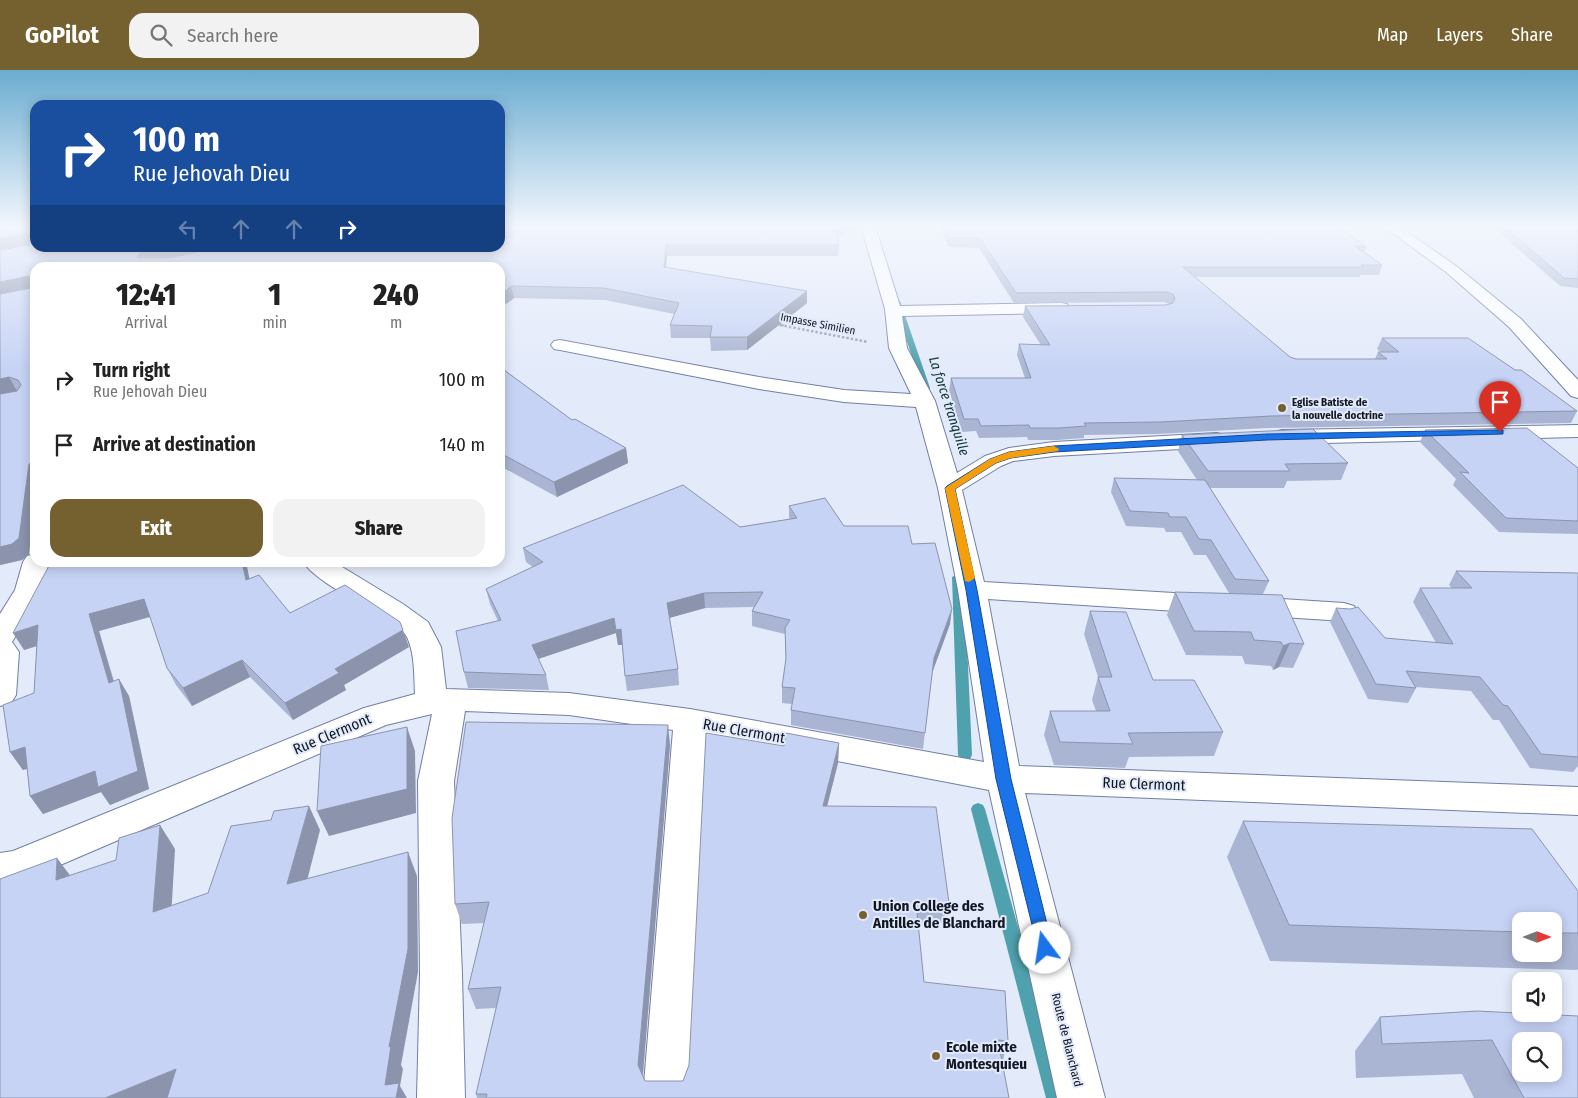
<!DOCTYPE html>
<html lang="en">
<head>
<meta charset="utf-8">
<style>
	body { margin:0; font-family:"Fira Sans Condensed",sans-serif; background:#f2f2f2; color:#222; height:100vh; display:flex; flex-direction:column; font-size:19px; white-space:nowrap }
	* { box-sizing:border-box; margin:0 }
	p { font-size:16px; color:#767676 }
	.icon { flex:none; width:28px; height:28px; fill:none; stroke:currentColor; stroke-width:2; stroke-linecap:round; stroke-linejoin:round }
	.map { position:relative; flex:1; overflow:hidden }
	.sheet { position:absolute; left:30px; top:192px; width:475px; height:305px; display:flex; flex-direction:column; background:#fff; border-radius:15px; box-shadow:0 2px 12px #0003 }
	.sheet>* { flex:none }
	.guide { position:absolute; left:30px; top:30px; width:475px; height:152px; border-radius:15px; box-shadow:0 2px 12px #0003; background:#1a4fa0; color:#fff; overflow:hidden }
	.needle { width:32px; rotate:90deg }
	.tools { position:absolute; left:1512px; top:842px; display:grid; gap:10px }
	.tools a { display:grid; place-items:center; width:50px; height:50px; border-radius:10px; background:#fff; box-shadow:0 2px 12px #0003; font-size:25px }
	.pin { position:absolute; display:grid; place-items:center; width:42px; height:42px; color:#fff; margin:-51px -21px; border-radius:50% 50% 50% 0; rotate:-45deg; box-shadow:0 0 5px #0007 }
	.pin .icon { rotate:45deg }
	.me { position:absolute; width:55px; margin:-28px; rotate:346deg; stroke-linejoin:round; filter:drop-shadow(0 0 4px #0008) }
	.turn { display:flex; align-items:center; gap:18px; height:105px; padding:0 20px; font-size:22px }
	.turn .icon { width:65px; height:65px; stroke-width:2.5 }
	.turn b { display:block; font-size:35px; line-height:42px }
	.lanes { display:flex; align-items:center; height:48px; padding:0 20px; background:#0003; justify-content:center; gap:25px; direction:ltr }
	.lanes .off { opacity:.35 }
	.eta { display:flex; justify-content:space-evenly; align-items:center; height:85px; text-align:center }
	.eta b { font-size:30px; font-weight:800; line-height:35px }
	.button { display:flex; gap:10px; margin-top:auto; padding:10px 20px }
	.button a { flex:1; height:58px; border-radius:15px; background:#756130; color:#fff; font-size:20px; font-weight:800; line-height:58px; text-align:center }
	.button a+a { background:#f2f2f2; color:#222 }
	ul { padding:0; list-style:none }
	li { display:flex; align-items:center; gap:15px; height:65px; padding:0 20px }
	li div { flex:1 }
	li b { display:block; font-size:19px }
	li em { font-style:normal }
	header { display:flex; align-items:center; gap:30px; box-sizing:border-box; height:70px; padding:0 25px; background:#756130; color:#fff }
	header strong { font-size:24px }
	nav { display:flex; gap:28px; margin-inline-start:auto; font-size:18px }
	.search { width:350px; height:45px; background:#f2f2f2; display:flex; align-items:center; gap:12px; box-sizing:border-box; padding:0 18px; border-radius:15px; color:#767676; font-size:19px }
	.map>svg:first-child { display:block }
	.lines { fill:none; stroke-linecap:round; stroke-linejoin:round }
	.stream { fill:#4ea1ad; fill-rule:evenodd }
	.minor-casing { stroke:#717fa2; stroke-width:2 }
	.path-far1 { stroke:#979dac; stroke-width:2; stroke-dasharray:2 1; stroke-linecap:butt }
	.path { stroke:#979dac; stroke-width:2.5; stroke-dasharray:2.5 2; stroke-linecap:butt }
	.minor { fill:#fff; fill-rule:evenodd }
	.wall { fill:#aab5d3; fill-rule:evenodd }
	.shaded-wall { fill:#8b94ac }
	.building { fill:#c6d3f5; stroke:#8b94ac; fill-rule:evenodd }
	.route { fill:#1a73e8; stroke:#114b97 }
	.slow { fill:#f59e0b }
	.poi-dot { fill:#756130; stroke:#e3eafa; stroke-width:2 }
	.labels { text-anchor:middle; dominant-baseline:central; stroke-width:4; stroke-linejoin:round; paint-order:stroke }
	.far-street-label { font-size:11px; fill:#121724; stroke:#e3eafa }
	.far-poi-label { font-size:11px; font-weight:bold; fill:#121724; stroke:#e3eafa; text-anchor:start }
	.street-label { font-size:12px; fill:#121724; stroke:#e3eafa }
	.water-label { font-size:14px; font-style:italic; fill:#0e373c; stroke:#e3eafa }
	.near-street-label { font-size:15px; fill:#121724; stroke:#e3eafa }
	.near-poi-label { font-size:15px; font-weight:bold; fill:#121724; stroke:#e3eafa; text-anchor:start }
</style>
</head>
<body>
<header>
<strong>GoPilot</strong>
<div class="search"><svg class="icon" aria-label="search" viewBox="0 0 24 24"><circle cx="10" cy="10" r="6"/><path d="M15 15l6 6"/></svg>Search here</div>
<nav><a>Map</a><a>Layers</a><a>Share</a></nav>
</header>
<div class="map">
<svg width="1578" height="1028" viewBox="0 0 1578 1028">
	<rect width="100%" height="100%" fill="#e3eafa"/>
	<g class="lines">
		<g class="stream">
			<path d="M897,229L900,231L930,318L929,320L922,318L894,231Z"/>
			<path d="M958,504L964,507L972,685L970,689L965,690L960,689L958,685L952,507Z"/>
			<path d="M978,733L983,735L985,739L1066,1028H1046L971,739L973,735Z"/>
		</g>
		<g class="minor-casing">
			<g id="minor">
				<path d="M861,156H875L900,236L1061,233L1067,234L1069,238L1067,242L1061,243L902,246L907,278L935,331L957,403L985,386L1009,378L1054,372L1217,363L1225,365L1228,370L1225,375L1217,377L1054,386L1013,391L1001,396L962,420L984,512L1208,525L1218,528L1222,534L1218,540L1208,543L988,529L1019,696L1578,717V745L1025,723L1105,1028H1057L989,720L706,666L690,1014L685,1028H649L644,1014L673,660L569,645L465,641L454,711L462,904L465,1028H417L420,904L418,711L432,644L386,655L30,808L16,813L0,815V783L13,781L364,638L415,624C414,606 415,584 407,567C404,561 397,558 393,554C369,536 318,514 303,492H334L403,534L428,552L441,577L446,619L569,623L690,639L984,692L958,520L938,418L916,337L844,332L759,319L560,280L554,279L551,275L554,271L560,270L759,307L844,320L911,324L889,278L885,239Z"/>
				<path d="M1383,156H1399L1456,196L1521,249L1578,310V328L1571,326L1509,257L1446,202Z"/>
				<path d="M1578,355V367L1282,374L1274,372L1271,367L1274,362L1282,360Z"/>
				<path d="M35,484V492H49L43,520L12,572L19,582L16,625L11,633L0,636V544L15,520L23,492L27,486Z"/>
				<path d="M1251,527L1344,533L1354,536L1358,542L1354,548L1344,551L1251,545L1241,542L1237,536L1241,530Z"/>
			</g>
		</g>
		<path class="path-far1" d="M776,254L786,256"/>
		<path class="path" d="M780,255L868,272"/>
		<use href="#minor" class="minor"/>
	</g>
	<g class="wall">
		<path d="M0,156H35V178H215L166,188L500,156H859L857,163L845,162V165H838L839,175L838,186H667L666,197L807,233L747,280L711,281L710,268H671L670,255L674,244L605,230L514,228L506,234L500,233V198H35V428L29,484L22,490L0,495Z"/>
		<path d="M939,156H1338L1366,177L1364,182L1382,195L1379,205H1360V207H1194L1290,287L1296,289H1375L1378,282H1381L1377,279L1382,268L1577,341L1571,353L1267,358L1157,364L1084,365V368L1057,370H1028L1027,367L979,368L976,361L962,362L949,320L951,308H1025L1017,285L1019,274L1041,275L1023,247L1025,236L1166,235L1170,234L1163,232L1014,233L979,178L949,177Z"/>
		<path d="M1492,156H1578V218L1560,216Z"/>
		<path d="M500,297L572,350L626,378L628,393L557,427L500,396Z"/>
		<path d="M1425,360L1578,398V464L1499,462L1453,415L1456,409L1420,372Z"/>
		<path d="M1182,365L1348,393L1341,410L1287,411L1284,418H1210L1269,511L1263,524L1304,574L1293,598L1279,597L1273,600L1271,596L1245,594L1242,586L1186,585L1167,545L1175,522L1229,523L1206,485H1194L1181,462H1166L1164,458L1126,456L1111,422L1114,408L1197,410L1178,381Z"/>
		<path d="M789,436L844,456L912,474L950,554L932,603L923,679L791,655V640L792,634L782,633V617L786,590L785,564L752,556V541L754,537L705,538L669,548L678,599L679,615L627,621L625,606L622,575H618L616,563L538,589L546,605L549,620L468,618L464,602L498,551L490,534L486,519L533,497L526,492L523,478L740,457L789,449Z"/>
		<path d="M51,492H246L249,509L290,543L409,577L344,615L346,620L293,650L250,607L192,636L176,615L167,598L150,547L99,561L114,611L129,626L149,719L110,735L101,722L43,744L30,726L27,699L23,700L10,682L34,623L37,576L24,580Z"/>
		<path d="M1456,501L1578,503V696L1573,702L1530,698L1499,650H1493L1471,621L1415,617L1416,618L1408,633L1368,629L1330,552L1336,538L1385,568L1436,573L1413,532L1420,518H1452L1449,515Z"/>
		<path d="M1090,541L1153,610L1223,662L1214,686L1129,687L1125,698L1054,695L1044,665L1050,641H1096L1092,630L1098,607L1084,564Z"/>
		<path d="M839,673L838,693L827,736L949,833L945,853H918L924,912L1008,971L1003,990H1002L1009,1028H477L476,1024L496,938L476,939L468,919L484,853L462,854L455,834L670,675L643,1005L645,1011H683L689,995L784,676Z"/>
		<path d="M1243,751L1578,821V899L1577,900L1270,891L1227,787ZM1521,851H1554V884H1521Z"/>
		<path d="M1477,941L1578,1028H1474L1462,1004L1356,1008L1355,981L1380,947Z"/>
	</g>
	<g class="shaded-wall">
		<path d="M30,163L35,174L0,180V168Z"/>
		<path d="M666,175L667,186L665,209L664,197Z"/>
		<path d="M161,178H215L146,193L137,187L141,182Z"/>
		<path d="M29,206L35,218L0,225V212Z"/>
		<path d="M511,216L514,228L506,234L504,222Z"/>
		<path d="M807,221V233L747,280V267Z"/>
		<path d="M9,307L17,321L0,324V309Z"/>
		<path d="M626,378L628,393L557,427L554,412Z"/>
		<path d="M35,393V428L29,484L22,490L0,495V477L29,394Z"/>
		<path d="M242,492H246L253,526L246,510Z"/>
		<path d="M704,523L705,538L669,548L667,533Z"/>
		<path d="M144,529L153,546L99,561L119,631L109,613L89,544Z"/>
		<path d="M952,539L950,554L932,603L934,588Z"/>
		<path d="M614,548L621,559L623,575H618L616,563L535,590L532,575Z"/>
		<path d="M38,555L49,572L24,580L13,563Z"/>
		<path d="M403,560L409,577L344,615L346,620L293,650L285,633L335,599Z"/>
		<path d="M1290,573L1279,597L1273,600L1283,576Z"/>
		<path d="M242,590L250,607L192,636L183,618Z"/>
		<path d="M119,609L129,626L149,719L110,735L101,722L43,744L30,726Z"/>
		<path d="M668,655L670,675L642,1014L638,995Z"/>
		<path d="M407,657L415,681L416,743L329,766L317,741Z"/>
		<path d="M839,673L838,693L822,756L823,736Z"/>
		<path d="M25,677L38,695L23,700L10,682Z"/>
		<path d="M309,736L320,760L300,838L287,814Z"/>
		<path d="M160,755L175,779L170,866L153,842Z"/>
		<path d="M408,782L417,806L418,902L401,995L403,999L400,1016L407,1028H391L385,1015Z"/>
		<path d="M57,788L75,812L56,810Z"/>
		<path d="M176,999L179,1028H105Z"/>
	</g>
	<g class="building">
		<path d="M0,156H35V165H32L30,163L0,168Z"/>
		<path d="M500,156H837L839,175H666L664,197L807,221L747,267H710L712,256L670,255L679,233L604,218L511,216L504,222L500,221V198H35V393L29,394L19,468L12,474L0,477V324L17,321L21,315L18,310L9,307L0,309V224L31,218V208L29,206L0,212V180L35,174V178H161L141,182L137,187L139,188H169L216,178H500Z"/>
		<path d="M944,156H1338L1366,177L1355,176L1382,195H1361L1363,197H1183L1290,287L1296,289H1387L1378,282H1399L1382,268H1468L1515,300H1521L1577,341L1271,346L1160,352L1084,353L1086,356L1059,358H1030L1029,355L981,356L978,349H964L951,308H1031L1019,274L1050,275L1025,236L1166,235L1173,233L1175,228L1173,224L1166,222L1016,223L980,168H949Z"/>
		<path d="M1504,156H1578V209L1564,208Z"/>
		<path d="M500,297L572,350L575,349L626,378L554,412L500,383Z"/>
		<path d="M1527,358L1578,398V451L1506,448L1460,402L1469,403L1425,360Z"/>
		<path d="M1313,359L1348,393L1285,394L1290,401H1208L1182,365Z"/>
		<path d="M1114,408L1205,410L1269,511L1235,509L1211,470L1199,469L1186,447H1170L1168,443L1130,441Z"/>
		<path d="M683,415L740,457L797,448L789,436L825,428L844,456H908L912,474L935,473L952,539L934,588L925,663L791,640L795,618L782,617L786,588L785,558L790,550L752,541L763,522L704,523L667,533L678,599L625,606L621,559L616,560L614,548L532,575L546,605L464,602L456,561L501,550L486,519L543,492L523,478Z"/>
		<path d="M51,492H242L246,510L259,505L290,543L345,515L400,552L403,560L335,599L339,603L285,633L242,590L183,618L167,598L144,529L89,544L109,613L119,609L138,701L98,717L95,701L30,726L25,677L10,682L3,635L34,623L38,555L13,563Z"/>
		<path d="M1456,501L1578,503V687L1541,684L1508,636L1503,635L1480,607L1406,601L1416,618L1376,614L1336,538L1350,539L1358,537L1385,568L1453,574L1420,518H1472Z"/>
		<path d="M1175,522L1282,525L1304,574L1290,573L1283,576L1281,572L1254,570L1251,562L1194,561Z"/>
		<path d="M1090,541L1126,542L1153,610H1194L1223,662L1128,663L1133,674L1060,672L1050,641H1110L1098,607H1112Z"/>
		<path d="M466,652L668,655L638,995L645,1011H683L689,995L706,663L784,676L786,663L839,673L823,736L936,737L949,833H916L924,912L1005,921L1008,971L998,970L1009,1028H486L487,1024H476L501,917L468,919L489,832L455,834L452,748Z"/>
		<path d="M407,657V719L317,741L321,676Z"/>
		<path d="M309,736L287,814L408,782V879L389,977L391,976L385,1015L399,1013L396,1028H167L176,999L105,1028H0V809L57,788L56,810L116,790L119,768L160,755L153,842L208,823L231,756L271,750L274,741Z"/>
		<path d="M1243,751L1532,759L1578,821V863H1554V851H1521V862L1289,855Z"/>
		<path d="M1477,941L1578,946V1028H1524L1492,970L1382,974L1380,947ZM1521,971H1554V1004H1521Z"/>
	</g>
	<linearGradient id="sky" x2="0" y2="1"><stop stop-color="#6aacd0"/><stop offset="0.52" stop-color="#f2f6fd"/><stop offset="1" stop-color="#f2f6fd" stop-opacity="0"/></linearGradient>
	<rect width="1578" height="300" fill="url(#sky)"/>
	<path class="route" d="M1500,360H1503V364L1267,370L1054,382L1011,388L996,393L955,419L977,520L1011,709L1053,878L1051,883L1045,886L1039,883L996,709L966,520L945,418L947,416L990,389L1009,382L1054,376L1267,364Z"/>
	<path class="slow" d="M1054,376L1059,379L1058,381L1011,388L996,393L955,419L975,508L969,512L965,511L945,418L990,389L1009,382Z"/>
	<g class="poi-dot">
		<circle cx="1282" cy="338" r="5"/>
		<circle cx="863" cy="845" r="5"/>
		<circle cx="936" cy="986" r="5"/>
	</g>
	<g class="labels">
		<g class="far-street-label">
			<text transform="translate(818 254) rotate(11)">Impasse Similien</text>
		</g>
		<g class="far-poi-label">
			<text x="1292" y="332">Eglise Batiste de<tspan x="1292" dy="13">la nouvelle doctrine</tspan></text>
		</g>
		<g class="street-label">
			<text transform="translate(1067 970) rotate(76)">Route de Blanchard</text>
		</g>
		<g class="water-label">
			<text transform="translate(949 336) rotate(72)">La force tranquille</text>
		</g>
		<g class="near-street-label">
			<text transform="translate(744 661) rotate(10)">Rue Clermont</text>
			<text transform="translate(332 664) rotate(-23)">Rue Clermont</text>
			<text transform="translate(1144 714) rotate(2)">Rue Clermont</text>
		</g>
		<g class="near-poi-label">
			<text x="873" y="836">Union College des<tspan x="873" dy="17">Antilles de Blanchard</tspan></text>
			<text x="946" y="977">Ecole mixte<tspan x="946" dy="17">Montesquieu</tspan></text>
		</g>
	</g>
</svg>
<div class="tools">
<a><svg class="needle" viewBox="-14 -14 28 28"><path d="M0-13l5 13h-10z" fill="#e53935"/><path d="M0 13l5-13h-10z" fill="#767676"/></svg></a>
<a><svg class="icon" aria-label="sound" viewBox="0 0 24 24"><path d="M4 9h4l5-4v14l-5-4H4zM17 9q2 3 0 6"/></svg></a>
<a><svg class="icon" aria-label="search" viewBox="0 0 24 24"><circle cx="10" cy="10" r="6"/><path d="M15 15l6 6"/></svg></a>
</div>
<div class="pin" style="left:1500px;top:362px;background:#d93025"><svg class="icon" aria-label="arrive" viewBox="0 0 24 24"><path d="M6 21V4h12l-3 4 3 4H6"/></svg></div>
<svg class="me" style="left:1045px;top:878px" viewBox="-20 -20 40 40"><circle r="19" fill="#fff"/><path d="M0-13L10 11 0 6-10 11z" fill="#1a73e8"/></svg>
<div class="guide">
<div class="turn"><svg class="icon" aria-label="right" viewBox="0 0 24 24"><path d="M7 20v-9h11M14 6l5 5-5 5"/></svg><div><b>100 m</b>Rue Jehovah Dieu</div></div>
<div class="lanes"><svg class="icon off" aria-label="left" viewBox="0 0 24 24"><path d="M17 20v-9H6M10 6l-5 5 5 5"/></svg><svg class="icon off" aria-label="ahead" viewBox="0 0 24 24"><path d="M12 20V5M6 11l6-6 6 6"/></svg><svg class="icon off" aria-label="ahead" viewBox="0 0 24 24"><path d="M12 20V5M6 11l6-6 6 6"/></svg><svg class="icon" aria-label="right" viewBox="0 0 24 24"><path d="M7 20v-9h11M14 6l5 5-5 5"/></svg></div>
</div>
<section class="sheet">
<div class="eta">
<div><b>12:41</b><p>Arrival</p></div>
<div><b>1</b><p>min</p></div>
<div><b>240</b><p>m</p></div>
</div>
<ul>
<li><svg class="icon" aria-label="right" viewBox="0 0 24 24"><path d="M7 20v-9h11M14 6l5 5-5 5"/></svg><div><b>Turn right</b><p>Rue Jehovah Dieu</p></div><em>100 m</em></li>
<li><svg class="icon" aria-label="arrive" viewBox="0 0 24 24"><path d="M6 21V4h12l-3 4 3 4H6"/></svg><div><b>Arrive at destination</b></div><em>140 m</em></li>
</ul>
<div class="button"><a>Exit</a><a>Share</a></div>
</section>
</div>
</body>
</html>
